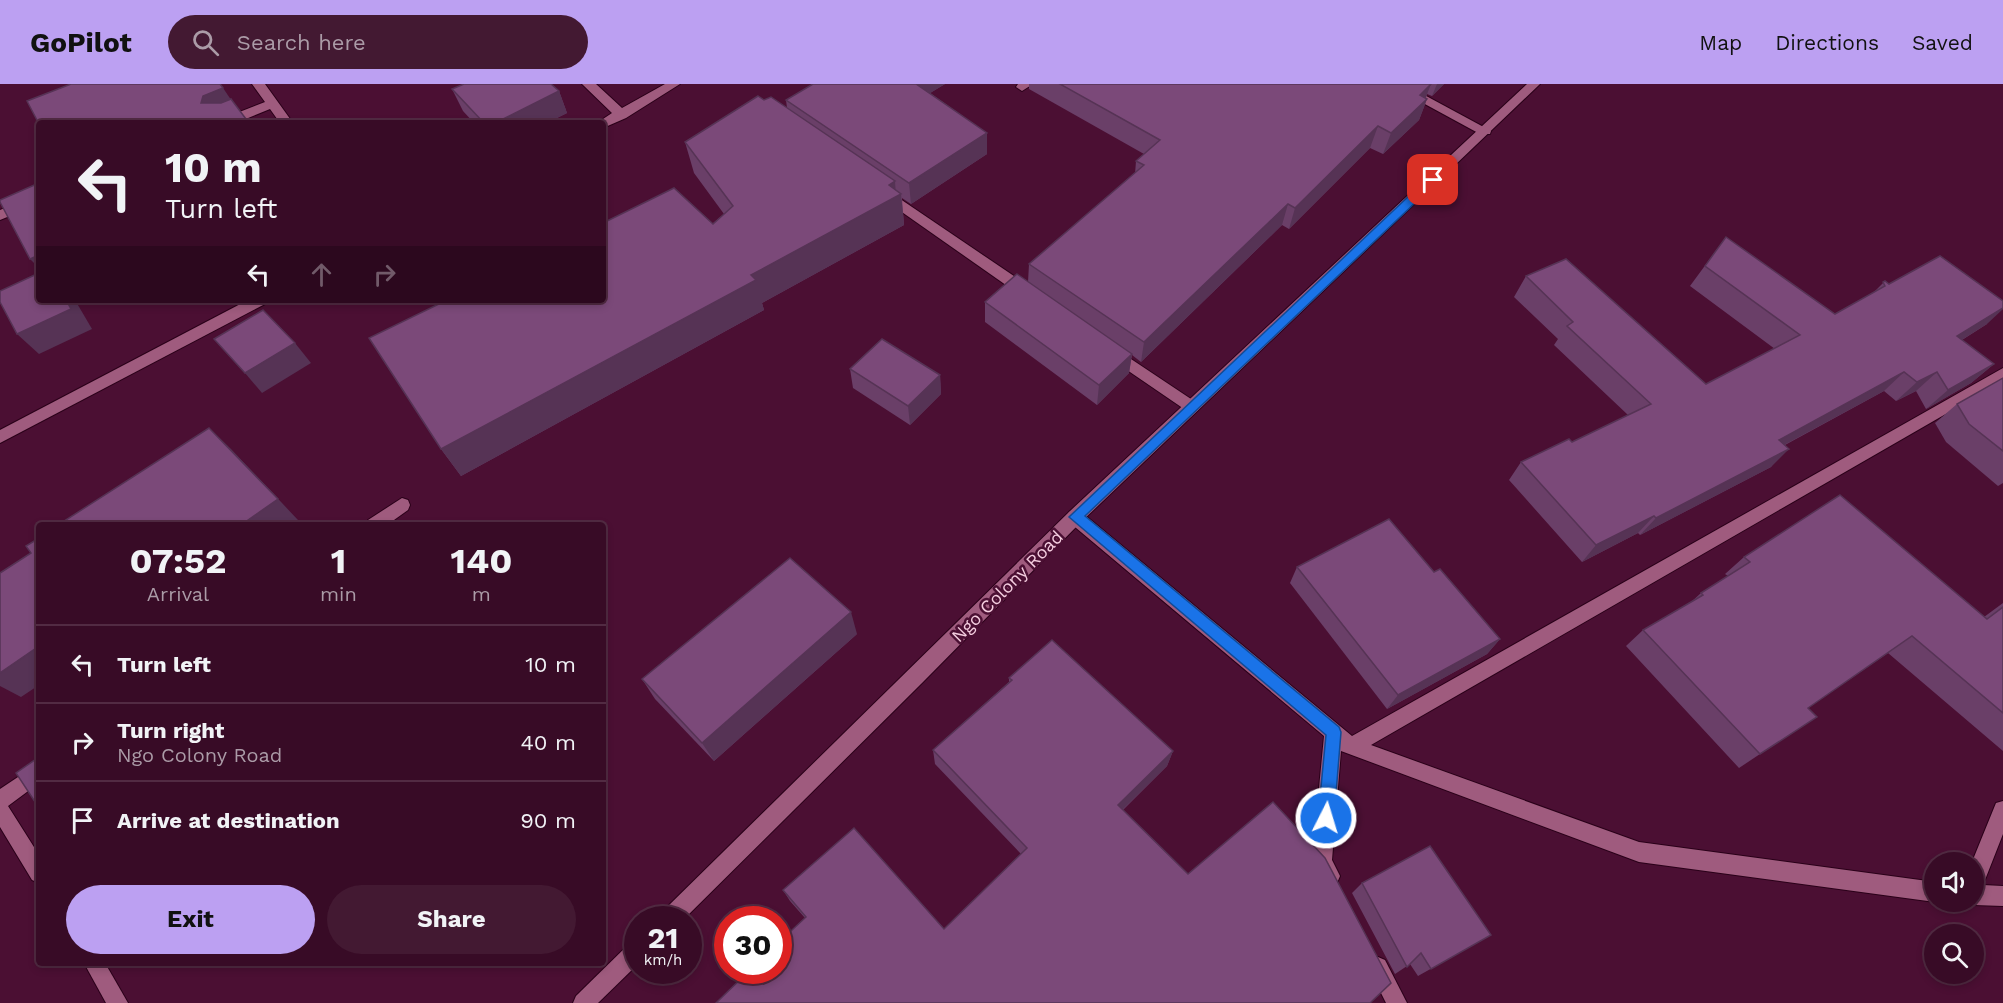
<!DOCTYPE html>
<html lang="en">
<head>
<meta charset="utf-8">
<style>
	body { margin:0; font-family:"Work Sans",sans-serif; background:#431932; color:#f1f3f6; height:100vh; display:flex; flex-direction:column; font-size:22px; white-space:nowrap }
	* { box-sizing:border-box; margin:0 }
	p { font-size:20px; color:#ab9ba7 }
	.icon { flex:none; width:33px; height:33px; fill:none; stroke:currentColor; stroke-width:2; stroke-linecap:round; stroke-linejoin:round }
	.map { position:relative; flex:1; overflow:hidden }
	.side { position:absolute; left:36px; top:438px; width:570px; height:444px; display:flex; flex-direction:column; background:#380b26; border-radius:6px; box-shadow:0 3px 9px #0003,0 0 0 2px #522b43 }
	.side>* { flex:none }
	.banner { position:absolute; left:36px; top:36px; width:570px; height:183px; border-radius:6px; box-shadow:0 3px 9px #0003,0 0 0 2px #522b43; background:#380b26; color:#f1f3f6; overflow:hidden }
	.buttons { position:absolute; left:1924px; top:768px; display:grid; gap:12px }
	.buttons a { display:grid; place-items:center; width:60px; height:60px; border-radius:50%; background:#380b26; box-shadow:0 3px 9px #0003,0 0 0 2px #522b43; font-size:30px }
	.speed { position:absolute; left:624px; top:822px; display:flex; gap:12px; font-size:30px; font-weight:700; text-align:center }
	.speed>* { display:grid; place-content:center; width:78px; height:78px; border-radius:50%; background:#380b26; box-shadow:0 3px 9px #0003,0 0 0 2px #522b43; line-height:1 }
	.speed small { font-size:15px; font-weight:400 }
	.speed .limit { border:9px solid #d22; background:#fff; color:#111 }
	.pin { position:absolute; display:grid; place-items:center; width:51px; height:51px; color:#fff; margin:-26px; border-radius:12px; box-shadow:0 3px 9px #0006 }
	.me { position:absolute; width:66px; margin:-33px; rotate:5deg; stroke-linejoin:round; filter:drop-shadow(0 0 4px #0008) }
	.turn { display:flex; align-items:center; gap:21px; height:126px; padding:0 30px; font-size:27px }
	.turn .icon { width:78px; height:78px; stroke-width:2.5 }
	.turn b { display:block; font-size:42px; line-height:51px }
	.lanes { display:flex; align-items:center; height:57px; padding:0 30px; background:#0003; justify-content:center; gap:30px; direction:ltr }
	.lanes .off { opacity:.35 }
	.eta { display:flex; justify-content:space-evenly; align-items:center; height:102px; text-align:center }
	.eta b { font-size:36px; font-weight:700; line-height:42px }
	.primary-button { display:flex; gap:12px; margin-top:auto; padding:12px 30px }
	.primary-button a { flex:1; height:69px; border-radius:36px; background:#bca0f2; color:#111; font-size:24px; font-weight:700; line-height:69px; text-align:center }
	.primary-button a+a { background:#431932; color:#f1f3f6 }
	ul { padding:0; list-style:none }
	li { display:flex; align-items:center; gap:18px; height:78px; padding:0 30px; border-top:2px solid #522b43 }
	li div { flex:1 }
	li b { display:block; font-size:22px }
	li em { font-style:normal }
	header { display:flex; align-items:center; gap:36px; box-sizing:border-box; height:84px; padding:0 30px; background:#bca0f2; color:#111 }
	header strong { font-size:28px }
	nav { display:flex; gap:33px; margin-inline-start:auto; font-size:21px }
	.search { width:420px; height:54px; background:#431932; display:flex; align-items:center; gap:15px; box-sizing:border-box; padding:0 21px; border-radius:33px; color:#ab9ba7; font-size:22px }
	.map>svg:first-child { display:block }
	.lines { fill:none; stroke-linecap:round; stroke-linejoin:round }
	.minor-casing { stroke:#2a0019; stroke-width:2 }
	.tertiary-casing { stroke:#2a0019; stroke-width:2 }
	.minor { fill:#9f5b7e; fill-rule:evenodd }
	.tertiary { fill:#9f5b7e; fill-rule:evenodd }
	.wall { fill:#6a3f68 }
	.shaded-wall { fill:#563355 }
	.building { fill:#7b4979; stroke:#563355; stroke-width:1.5 }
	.route { fill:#1a73e8; stroke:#114b97; stroke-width:1.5 }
	.labels { text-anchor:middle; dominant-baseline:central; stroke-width:5; stroke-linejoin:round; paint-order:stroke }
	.street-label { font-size:18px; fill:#f5cee0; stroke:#4b0f33 }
</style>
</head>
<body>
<header>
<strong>GoPilot</strong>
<div class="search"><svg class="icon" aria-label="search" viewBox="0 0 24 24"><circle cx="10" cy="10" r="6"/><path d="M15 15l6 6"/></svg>Search here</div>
<nav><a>Map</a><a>Directions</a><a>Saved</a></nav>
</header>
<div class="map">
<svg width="2003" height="919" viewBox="0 0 2003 919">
	<rect width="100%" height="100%" fill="#4b0f33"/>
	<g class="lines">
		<g class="minor-casing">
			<g id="minor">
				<path d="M252,0H265L293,39H280L270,25L236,39H218L219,36L265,18Z"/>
				<path d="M582,0H596L622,24L665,0H680L626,34L603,44V39H597L612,29Z"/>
				<path d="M1018,0H1033L1022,7L1016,3Z"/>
				<path d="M1388,0H1404L1491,47L1490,50H1480Z"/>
				<path d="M884,104L1033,205L1035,209L1033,213H1023L879,112L877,109L879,106Z"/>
				<path d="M39,110V120L0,136V126Z"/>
				<path d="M248,216H267L265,220L0,359V346Z"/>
				<path d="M1113,263L1197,319L1200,323L1197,327H1187L1108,273L1106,269L1108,265Z"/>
				<path d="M2003,284V297L1371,661L1639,758L1935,798V818L1639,778L1341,667L1332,776L1340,792L1337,799L1330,802L1323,799L1312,777L1324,652L1069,438L1067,433L1069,428L1075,426L1081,428L1352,652Z"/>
				<path d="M402,414L408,416L410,421L408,426L387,441H366L368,436Z"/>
				<path d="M39,679V699L8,722L39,771V799L32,796L0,743V705Z"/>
				<path d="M2003,717V750L1983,801L2003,802V822L1974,821L1967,818H1974L1972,778L1996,719Z"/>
				<path d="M1378,873L1385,876L1407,919H1386L1368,883L1371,876Z"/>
				<path d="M84,879H105L128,919H106Z"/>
			</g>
		</g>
		<g class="tertiary-casing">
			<g id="tertiary">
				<path d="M1527,0H1540L1081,438L922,599L683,836H658L661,829L1069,428Z"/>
				<path d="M638,855V880L598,919H573L576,912L631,858Z"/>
			</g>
		</g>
		<use href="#minor" class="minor"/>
		<use href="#tertiary" class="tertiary"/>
	</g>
	<g class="wall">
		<path d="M813,0H945L930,9L987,49V70L911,120L902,114L904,141L762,219L764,226L461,392L441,365L724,130L694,89L685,58L764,16L787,24L786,16Z"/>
		<path d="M1029,0H1444L1432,12L1427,10L1426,14L1427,15L1419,36L1383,70L1370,64L1289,145L1282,141L1141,278L1132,271L1129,289L1097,321L985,238V218L1028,198L1029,180L1135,90L1136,77L1144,70L1029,5Z"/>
		<path d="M452,5L559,7L567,29L547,39H474L463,27Z"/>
		<path d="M1726,153L1835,230L1873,209L1885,197L1889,200L1987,240L1962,256L1994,280L1971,299L1926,325L1916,307L1896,317L1884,307L1785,361L1771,383L1640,451L1638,449L1582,478L1509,396L1521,378L1572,358L1628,331L1554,261L1558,255L1514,213L1526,192L1706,300L1775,265L1690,202Z"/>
		<path d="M850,285L940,291L941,310L910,341L853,304Z"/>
		<path d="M2003,294V399L1998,402L1946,358L1935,339L1957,320Z"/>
		<path d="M1744,473L1984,533L2003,519V667L1888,569L1808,624L1760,670L1739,684L1626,562L1643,546L1690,519L1701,509L1728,492L1725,490Z"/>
		<path d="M1297,483L1434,488L1500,555L1487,570L1387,625L1290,499Z"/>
		<path d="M857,550L714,677L655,615L642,595Z"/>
		<path d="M1009,594L1173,667L1167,682L1123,726L1188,790L1391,899L805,834L790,817L783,806L944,845L1021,770L935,680L933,666L1009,598Z"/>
		<path d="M1362,799L1491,851L1418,892L1410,880L1395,890L1352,809Z"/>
	</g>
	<g class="shaded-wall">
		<path d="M912,0H945L914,19Z"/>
		<path d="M1431,0L1424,18L1427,15L1419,36L1383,70L1391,49L1420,11Z"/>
		<path d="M1437,0H1444L1432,12Z"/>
		<path d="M223,4L238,26L201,19L203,12Z"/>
		<path d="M559,7L567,29L547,39H495Z"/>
		<path d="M1378,42L1370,64L1289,145L1295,124Z"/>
		<path d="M987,49V70L911,120L909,99Z"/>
		<path d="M895,97L896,113L901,110L904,141L762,219L764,226L461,392L441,365Z"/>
		<path d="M1288,120L1282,141L1141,278L1144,258Z"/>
		<path d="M39,171V184L30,175Z"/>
		<path d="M66,216H75L92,245L39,270L17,250Z"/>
		<path d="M2003,224V225L1987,240L1936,272L1957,252Z"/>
		<path d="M295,259L311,279L262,309L245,289Z"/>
		<path d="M1132,270L1129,289L1097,321L1099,301Z"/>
		<path d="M1994,280L1971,299L1926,325L1948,306Z"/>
		<path d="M1904,288L1884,307L1760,374L1779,356Z"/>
		<path d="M1937,288L1916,307L1896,317L1917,298Z"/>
		<path d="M940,291L941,310L910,341L908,322Z"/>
		<path d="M209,344L231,365L298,436L291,441H241Z"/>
		<path d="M1789,365L1771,383L1640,451L1656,434Z"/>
		<path d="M1654,432L1638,449L1582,478L1596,461Z"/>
		<path d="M851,528L857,550L714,677L702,659Z"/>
		<path d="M1500,555L1487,570L1387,625L1398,611Z"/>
		<path d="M39,562V601L21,613L0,602V589Z"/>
		<path d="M1173,667L1167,682L1114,734L1118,721Z"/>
	</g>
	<g class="building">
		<path d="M71,0H220L223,4L203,12L201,19H221L231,15L249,39H39V40L27,17Z"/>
		<path d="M464,0H551L559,7L495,39H484L452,5Z"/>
		<path d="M813,0H916L987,49L909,99L786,16Z"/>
		<path d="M1060,0H1431L1420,11L1427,15L1391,49L1378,42L1295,124L1288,120L1144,258L1029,180L1144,81L1136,77L1160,56Z"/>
		<path d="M758,12L764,16L771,13L895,97L889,101L901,110L751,191L756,196L441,365L369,254L447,216H603V139L674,104L713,140L733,122L685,58Z"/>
		<path d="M39,99V171L30,175L0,118V116Z"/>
		<path d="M1726,153L1835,230L1885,202L1883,198L1885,197L1889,200L1940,172L2003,217V224L1957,252L1994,280L1948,306L1937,288L1917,298L1904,288L1779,356L1789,365L1656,434L1654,432L1596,461L1521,378L1569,355L1572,358L1651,320L1567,242L1573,238L1526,192L1566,175L1706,300L1800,251L1705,182Z"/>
		<path d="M39,189V216H66L71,225L17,250L0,218V207Z"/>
		<path d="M1017,190L1132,270L1099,301L985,218Z"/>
		<path d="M263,226L295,259L245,289L214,255Z"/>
		<path d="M882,255L940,291L908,322L850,285Z"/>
		<path d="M2003,294V367L1969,340L1957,320Z"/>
		<path d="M209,344L278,415L241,441H58Z"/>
		<path d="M1840,411L1987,535L2003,523V629L1912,552L1808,624L1817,633L1760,670L1643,546L1703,511L1701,509L1750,478L1744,473Z"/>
		<path d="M1389,435L1434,488L1440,485L1500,555L1398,611L1297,483Z"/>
		<path d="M39,454V562L0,589V489L31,469L26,462Z"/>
		<path d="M790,474L851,528L702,659L642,595Z"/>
		<path d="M1052,556L1173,667L1118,721L1188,790L1273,718L1325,774L1391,899L1370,919H716L750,886H778V859L806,833L783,806L854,744L944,845L1027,764L933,666L1012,596L1009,594Z"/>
		<path d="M39,673V724L16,689Z"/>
		<path d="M1430,762L1491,851L1431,885L1421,869L1407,883L1362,799Z"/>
	</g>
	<path class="route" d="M1433,92L1438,96L1437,98L1085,432L1339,643L1341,648L1334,734L1332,739L1326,741L1320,739L1318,734L1326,651L1069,433L1429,93Z"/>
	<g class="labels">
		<g class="street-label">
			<text transform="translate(1007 502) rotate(-45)">Ngo Colony Road</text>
		</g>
	</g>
</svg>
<div class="buttons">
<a><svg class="icon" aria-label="sound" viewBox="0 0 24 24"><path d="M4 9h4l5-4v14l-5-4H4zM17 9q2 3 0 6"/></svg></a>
<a><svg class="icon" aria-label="search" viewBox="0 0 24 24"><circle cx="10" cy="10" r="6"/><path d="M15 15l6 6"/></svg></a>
</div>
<div class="speed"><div>21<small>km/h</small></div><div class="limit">30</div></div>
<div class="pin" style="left:1433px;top:96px;background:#d93025"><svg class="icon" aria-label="arrive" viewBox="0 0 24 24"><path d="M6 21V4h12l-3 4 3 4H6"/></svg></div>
<svg class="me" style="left:1326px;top:734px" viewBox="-20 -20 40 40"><circle r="17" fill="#1a73e8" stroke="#fff" stroke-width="3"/><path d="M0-11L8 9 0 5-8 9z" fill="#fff"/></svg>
<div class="banner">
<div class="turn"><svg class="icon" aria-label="left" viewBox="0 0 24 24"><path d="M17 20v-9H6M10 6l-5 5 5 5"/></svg><div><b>10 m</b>Turn left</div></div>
<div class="lanes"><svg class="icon" aria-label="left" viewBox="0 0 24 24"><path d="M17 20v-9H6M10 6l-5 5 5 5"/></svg><svg class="icon off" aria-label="ahead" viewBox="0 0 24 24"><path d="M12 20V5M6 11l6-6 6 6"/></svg><svg class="icon off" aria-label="right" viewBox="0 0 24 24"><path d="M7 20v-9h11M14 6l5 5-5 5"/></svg></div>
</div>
<section class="side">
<div class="eta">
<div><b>07:52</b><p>Arrival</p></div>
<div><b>1</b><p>min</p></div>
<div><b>140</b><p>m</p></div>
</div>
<ul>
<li><svg class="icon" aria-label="left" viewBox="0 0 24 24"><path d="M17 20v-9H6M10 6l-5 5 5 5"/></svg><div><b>Turn left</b></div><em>10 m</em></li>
<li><svg class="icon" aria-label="right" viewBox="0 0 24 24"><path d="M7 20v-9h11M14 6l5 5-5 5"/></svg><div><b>Turn right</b><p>Ngo Colony Road</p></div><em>40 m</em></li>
<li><svg class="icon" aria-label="arrive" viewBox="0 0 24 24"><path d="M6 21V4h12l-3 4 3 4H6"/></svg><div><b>Arrive at destination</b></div><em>90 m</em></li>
</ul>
<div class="primary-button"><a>Exit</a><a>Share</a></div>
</section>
</div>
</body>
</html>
